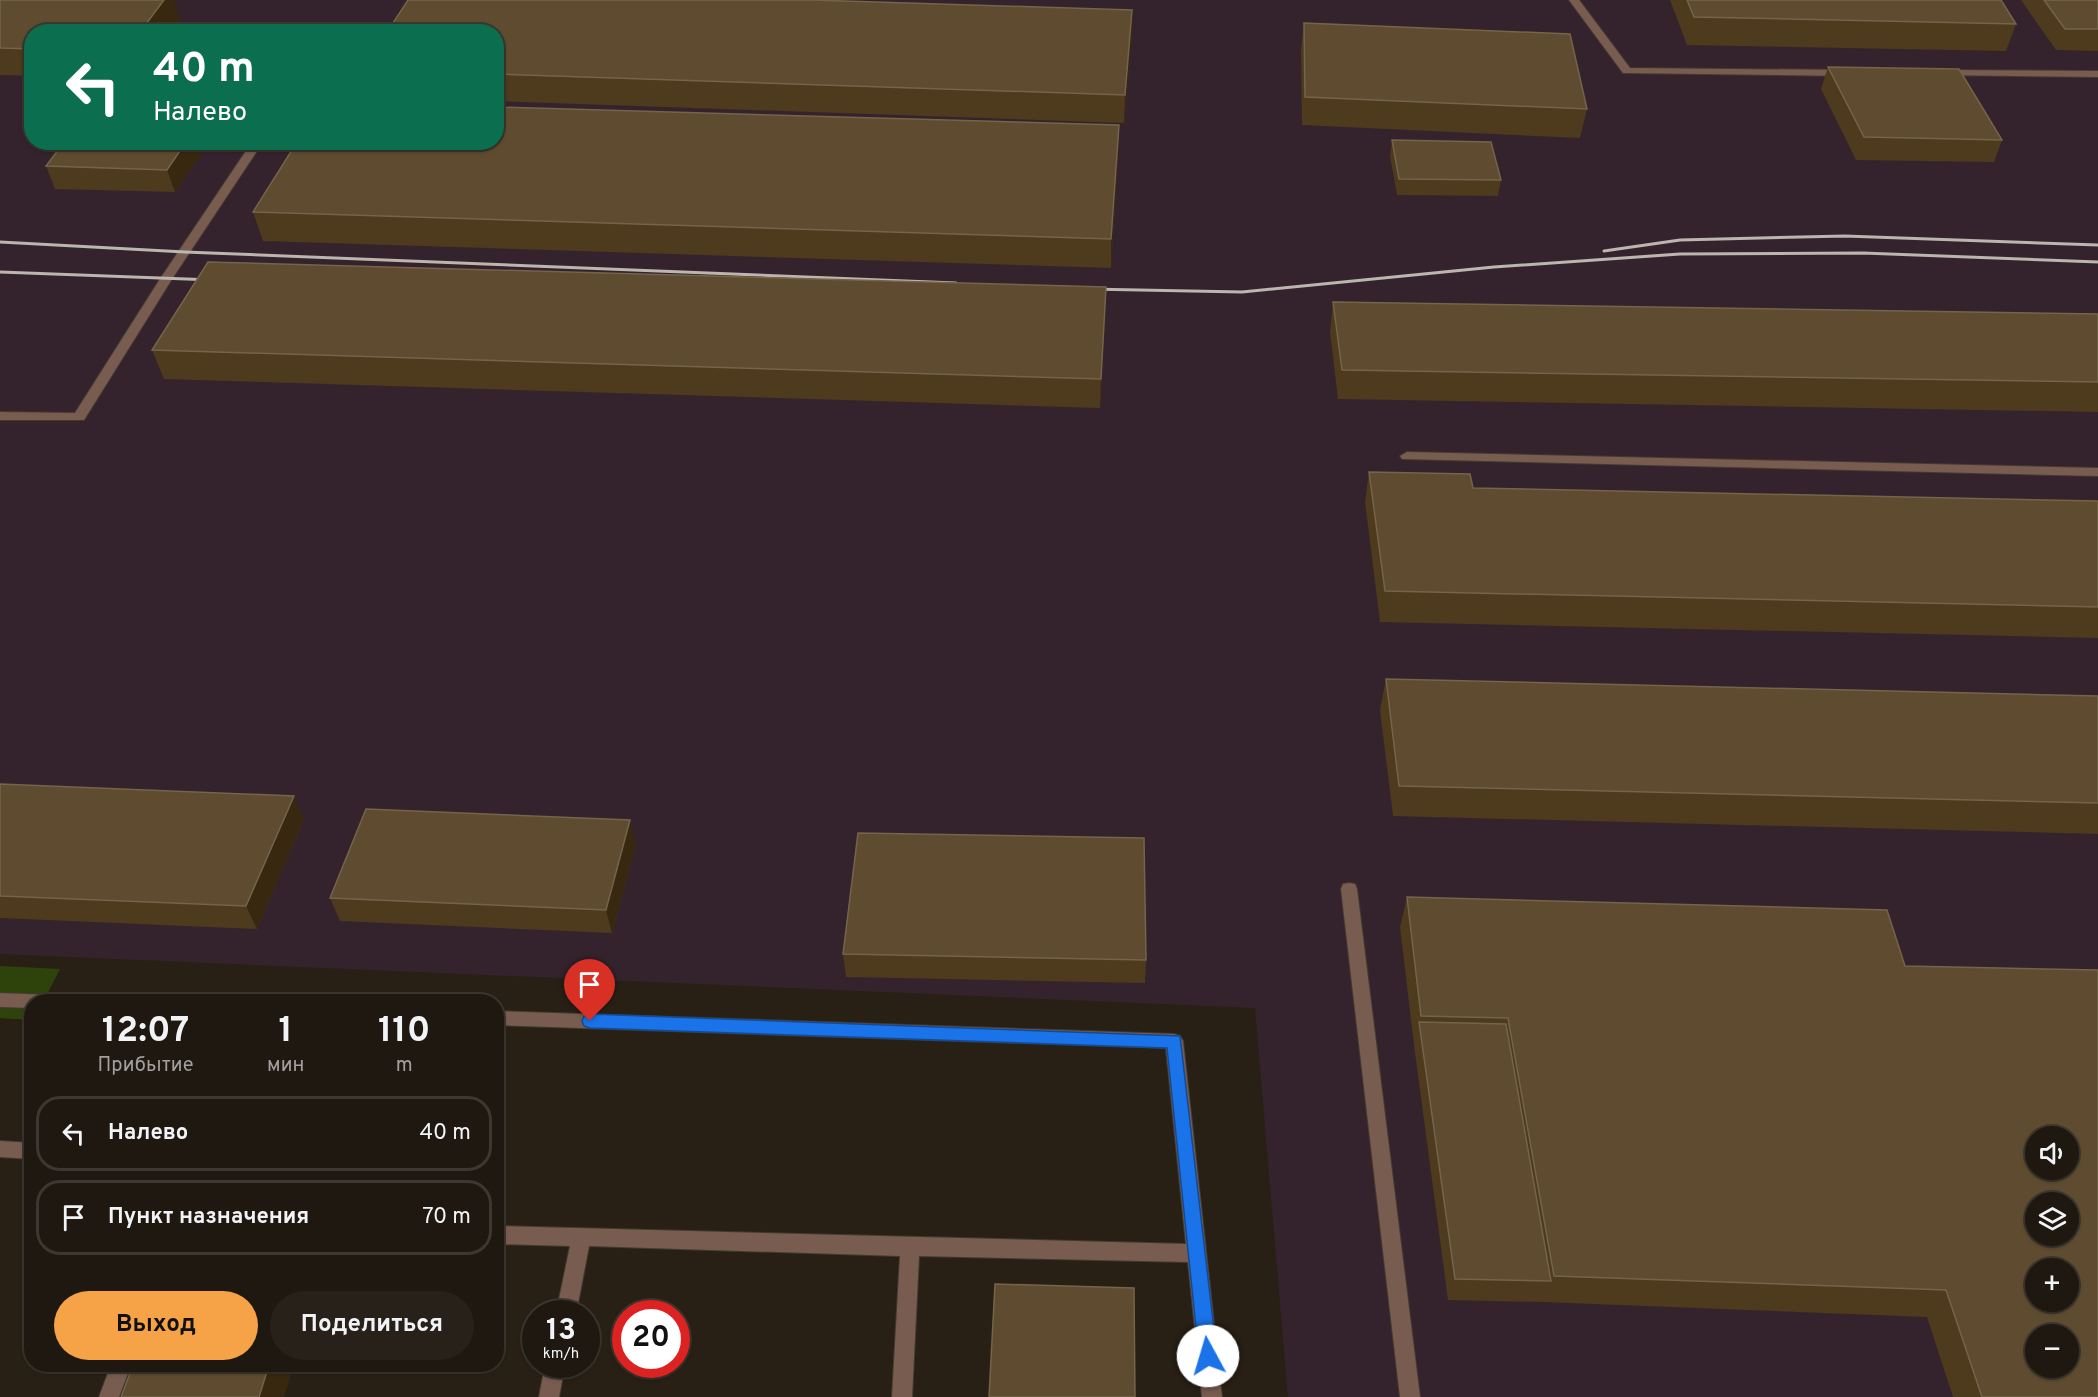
<!DOCTYPE html>
<html lang="ru">
<head>
<meta charset="utf-8">
<style>
	body { margin:0; font-family:Overpass,sans-serif; background:#272119; color:#f1f3f6; height:100vh; display:flex; flex-direction:column; font-size:22px; white-space:nowrap }
	* { box-sizing:border-box; margin:0 }
	p { font-size:20px; color:#a1a09f }
	.icon { flex:none; width:33px; height:33px; fill:none; stroke:currentColor; stroke-width:2; stroke-linecap:round; stroke-linejoin:round }
	.map { position:relative; flex:1; overflow:hidden }
	.sheet { position:absolute; left:24px; top:994px; width:480px; height:378px; display:flex; flex-direction:column; background:#1f1810; border-radius:24px; box-shadow:0 2px 4px #0004,0 0 0 2px #3c3730 }
	.sheet>* { flex:none }
	.top-card { position:absolute; left:24px; top:24px; width:480px; height:126px; border-radius:24px; box-shadow:0 2px 4px #0004,0 0 0 2px #3c3730; background:#0b6e4f; color:#fff; overflow:hidden }
	.tools { position:absolute; left:2025px; top:1126px; display:grid; gap:12px }
	.tools a { display:grid; place-items:center; width:54px; height:54px; border-radius:50%; background:#1f1810; box-shadow:0 2px 4px #0004,0 0 0 2px #3c3730; font-size:30px }
	.speed { position:absolute; left:522px; top:1300px; display:flex; gap:12px; font-size:30px; font-weight:700; text-align:center }
	.speed>* { display:grid; place-content:center; width:78px; height:78px; border-radius:50%; background:#1f1810; box-shadow:0 2px 4px #0004,0 0 0 2px #3c3730; line-height:1 }
	.speed small { font-size:15px; font-weight:400 }
	.speed .limit { border:9px solid #d22; background:#fff; color:#111 }
	.pin { position:absolute; display:grid; place-items:center; width:51px; height:51px; color:#fff; margin:-62px -26px; border-radius:50% 50% 50% 0; rotate:-45deg; box-shadow:0 0 6px #0007 }
	.pin .icon { rotate:45deg }
	.me { position:absolute; width:66px; margin:-33px; rotate:354deg; stroke-linejoin:round; filter:drop-shadow(0 0 4px #0008) }
	.turn { display:flex; align-items:center; gap:21px; height:126px; padding:0 30px; font-size:27px }
	.turn .icon { width:78px; height:78px; stroke-width:2.5 }
	.turn b { display:block; font-size:42px; line-height:51px }
	.eta { display:flex; justify-content:space-evenly; align-items:center; height:102px; text-align:center }
	.eta b { font-size:36px; font-weight:700; line-height:42px }
	.primary-button { display:flex; gap:12px; margin-top:auto; padding:12px 30px }
	.primary-button a { flex:1; height:69px; border-radius:36px; background:#f6a247; color:#111; font-size:24px; font-weight:700; line-height:69px; text-align:center }
	.primary-button a+a { background:#272119; color:#f1f3f6 }
	ul { padding:0; list-style:none }
	li { display:flex; align-items:center; gap:18px; height:75px; margin:0 12px 9px; padding:0 18px; border:3px solid #3c3730; border-radius:24px }
	li div { flex:1 }
	li b { display:block; font-size:22px }
	li em { font-style:normal }
	.map>svg:first-child { display:block }
	.industrial { fill:#34232c; fill-rule:evenodd }
	.green { fill:#2e430c }
	.lines { fill:none; stroke-linecap:round; stroke-linejoin:round }
	.lane-casing { stroke:#443b31; stroke-width:2 }
	.lane { fill:#785c50; fill-rule:evenodd }
	.rail { stroke:#bcb6ae; stroke-width:3 }
	.wall { fill:#4e3a1c }
	.shaded-wall { fill:#382810 }
	.building { fill:#5f4c30; stroke:#74644b; stroke-width:1.5; fill-rule:evenodd }
	.route { fill:#1a73e8; stroke:#114b97; stroke-width:1.5 }
</style>
</head>
<body>
<div class="map">
<svg width="2098" height="1397" viewBox="0 0 2098 1397">
	<rect width="100%" height="100%" fill="#292015"/>
	<path class="industrial" d="M0,0H2098V1397H1288L1255,1008L0,954ZM32,32H496V142H32ZM2036,1137H2068V1170H2036ZM2036,1203H2068V1236H2036ZM2036,1269H2068V1302H2036ZM2036,1335H2068V1368H2036Z"/>
	<path class="green" d="M0,966L60,969L43,1002H32L31,1020L0,1018Z"/>
	<g class="lines">
		<g class="lane-casing">
			<g id="lane">
				<path d="M1569,0H1579L1630,68L1846,70L1851,73L1846,76L1623,73Z"/>
				<path d="M1942,70L2098,71V77L1938,75L1937,73Z"/>
				<path d="M252,142H263L172,279L84,420H0V412L75,413L160,279Z"/>
				<path d="M1407,452L2098,468V476L1402,459L1400,456Z"/>
				<path d="M1349,883L1355,884L1357,889L1420,1397H1400L1341,889L1343,884Z"/>
				<path d="M0,993L54,995L60,997L63,1002H32V1008L0,1007Z"/>
				<path d="M496,1011L1174,1034L1180,1036L1183,1041L1222,1397H1202L1188,1262L919,1256L912,1397H892L900,1256L589,1246L576,1314H556L570,1246L496,1244V1226L1186,1244L1166,1048L496,1025Z"/>
				<path d="M0,1141L32,1143V1159L0,1157Z"/>
				<path d="M111,1365H131L119,1397H99Z"/>
				<path d="M545,1365H565L559,1397H539Z"/>
			</g>
		</g>
		<use href="#lane" class="lane"/>
		<g class="rail">
			<path d="M0,242L185,252L956,283"/>
			<path d="M1604,251L1680,240L1845,236L2098,245"/>
			<path d="M0,272L213,280"/>
			<path d="M1088,289L1242,292L1494,267L1680,254L1863,253L2098,262"/>
		</g>
	</g>
	<g class="wall">
		<path d="M0,0L180,19L171,32H32V76L0,75Z"/>
		<path d="M1670,0H2001L2016,24L2006,51L1687,45Z"/>
		<path d="M2021,0H2098V51L2056,50Z"/>
		<path d="M1304,23L1587,109L1580,138L1302,125L1301,50Z"/>
		<path d="M496,32L1132,37L1124,123L496,101Z"/>
		<path d="M1828,67L2002,140L1994,162L1856,160L1821,89Z"/>
		<path d="M1119,125L1118,153L1111,268L263,241L253,212Z"/>
		<path d="M1392,140L1501,180L1498,196L1397,195L1390,156Z"/>
		<path d="M209,142L175,192L55,189L46,166Z"/>
		<path d="M1106,287L1100,408L164,379L152,350Z"/>
		<path d="M1333,302L2098,314V412L1338,399L1330,332Z"/>
		<path d="M1369,472L1473,488L2098,501V638L1380,622L1365,502Z"/>
		<path d="M1386,679L2098,696V834L1393,816L1380,710Z"/>
		<path d="M0,784L304,819L257,929L0,918Z"/>
		<path d="M636,844L612,933L340,921L330,898Z"/>
		<path d="M1407,897L1905,966L2098,1397H1953L1927,1317L1543,1302L1448,1300L1414,1045L1400,927Z"/>
		<path d="M843,954L1146,960L1145,983L846,977Z"/>
	</g>
	<g class="shaded-wall">
		<path d="M164,0H174L180,19L171,32H140Z"/>
		<path d="M1132,10V37L1124,123L1125,95Z"/>
		<path d="M1119,125L1118,153L1111,268V239Z"/>
		<path d="M186,142H209L175,192L167,170Z"/>
		<path d="M1106,287L1105,317L1100,408L1101,379Z"/>
		<path d="M294,796L304,819L257,929L246,906Z"/>
		<path d="M630,820L636,844L612,933L606,910Z"/>
		<path d="M269,1365H294L284,1397H259Z"/>
	</g>
	<g class="building">
		<path d="M0,0H164L140,32H32V49L0,48Z"/>
		<path d="M408,0H813L1132,10L1125,95L496,74V32H387Z"/>
		<path d="M1687,0H2001L2016,24L1694,17Z"/>
		<path d="M2044,0H2098V29H2065Z"/>
		<path d="M1304,23L1570,34L1587,109L1305,97Z"/>
		<path d="M1828,67L1959,69L2002,140L1864,137Z"/>
		<path d="M496,107L1119,125L1111,239L253,212L297,142H496Z"/>
		<path d="M1392,140L1491,142L1501,180L1399,179Z"/>
		<path d="M64,142H186L167,170L46,166Z"/>
		<path d="M208,262L1106,287L1101,379L152,350Z"/>
		<path d="M1333,302L2098,314V382L1342,370Z"/>
		<path d="M1369,472L1470,474L1473,488L2098,501V607L1385,591Z"/>
		<path d="M1386,679L2098,696V803L1399,786Z"/>
		<path d="M0,784L294,796L246,906L0,896Z"/>
		<path d="M366,809L630,820L606,910L330,898Z"/>
		<path d="M858,833L1144,838L1146,960L843,954Z"/>
		<path d="M1407,897L1887,910L1905,966L2098,970V1397H1982L1946,1290L1554,1276L1508,1018L1421,1016ZM2036,1137H2068V1170H2036ZM2036,1203H2068V1236H2036ZM2036,1269H2068V1302H2036ZM2036,1335H2068V1368H2036Z"/>
		<path d="M1419,1022L1506,1024L1551,1281L1455,1279Z"/>
		<path d="M995,1284L1134,1288L1135,1397H989Z"/>
		<path d="M133,1365H269L259,1397H121Z"/>
	</g>
	<path class="route" d="M590,1014L1180,1036L1217,1356L1214,1362L1208,1365L1201,1362L1199,1356L1167,1048L590,1028L584,1026L582,1021L584,1016Z"/>
</svg>
<div class="tools">
<a><svg class="icon" aria-label="sound" viewBox="0 0 24 24"><path d="M4 9h4l5-4v14l-5-4H4zM17 9q2 3 0 6"/></svg></a>
<a><svg class="icon" aria-label="layers" viewBox="0 0 24 24"><path d="M12 4l9 5-9 5-9-5zM3 14l9 5 9-5"/></svg></a>
<a>+</a>
<a>−</a>
</div>
<div class="speed"><div>13<small>km/h</small></div><div class="limit">20</div></div>
<div class="pin" style="left:590px;top:1021px;background:#d93025"><svg class="icon" aria-label="arrive" viewBox="0 0 24 24"><path d="M6 21V4h12l-3 4 3 4H6"/></svg></div>
<svg class="me" style="left:1208px;top:1356px" viewBox="-20 -20 40 40"><circle r="19" fill="#fff"/><path d="M0-13L10 11 0 6-10 11z" fill="#1a73e8"/></svg>
<div class="top-card">
<div class="turn"><svg class="icon" aria-label="left" viewBox="0 0 24 24"><path d="M17 20v-9H6M10 6l-5 5 5 5"/></svg><div><b>40 m</b>Налево</div></div>
</div>
<section class="sheet">
<div class="eta">
<div><b>12:07</b><p>Прибытие</p></div>
<div><b>1</b><p>мин</p></div>
<div><b>110</b><p>m</p></div>
</div>
<ul>
<li><svg class="icon" aria-label="left" viewBox="0 0 24 24"><path d="M17 20v-9H6M10 6l-5 5 5 5"/></svg><div><b>Налево</b></div><em>40 m</em></li>
<li><svg class="icon" aria-label="arrive" viewBox="0 0 24 24"><path d="M6 21V4h12l-3 4 3 4H6"/></svg><div><b>Пункт назначения</b></div><em>70 m</em></li>
</ul>
<div class="primary-button"><a>Выход</a><a>Поделиться</a></div>
</section>
</div>
</body>
</html>
